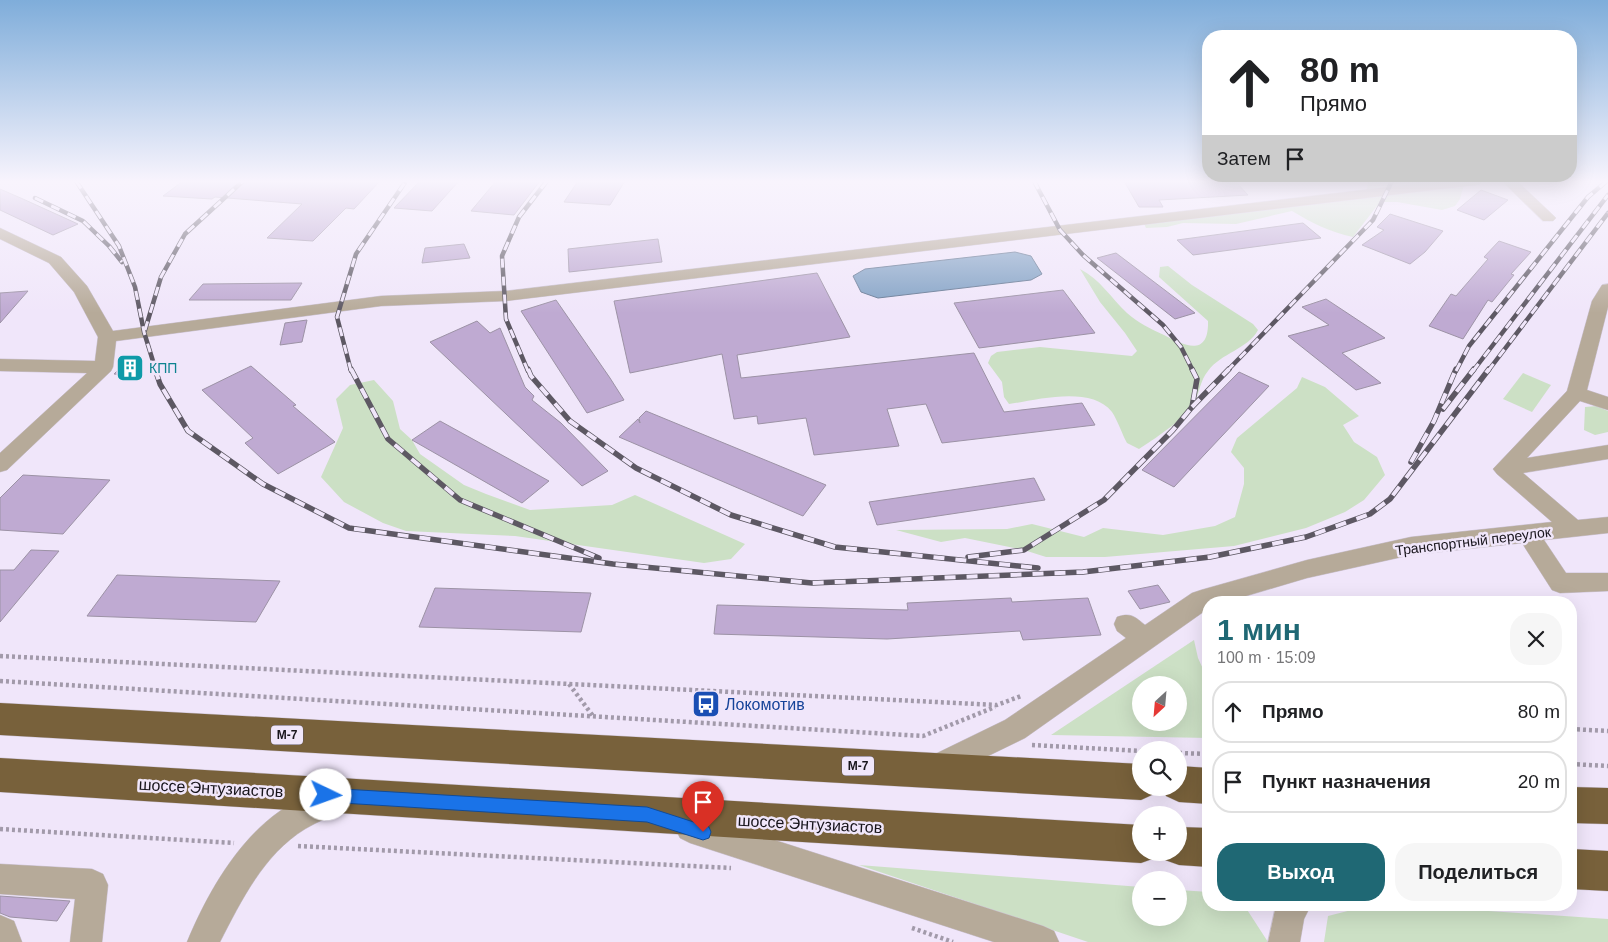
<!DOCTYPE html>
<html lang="ru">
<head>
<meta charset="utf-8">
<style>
	body { margin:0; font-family:Arial,sans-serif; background:#f6f6f6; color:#202124; height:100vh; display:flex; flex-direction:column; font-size:19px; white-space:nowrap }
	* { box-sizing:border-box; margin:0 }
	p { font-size:16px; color:#757577 }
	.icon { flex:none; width:28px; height:28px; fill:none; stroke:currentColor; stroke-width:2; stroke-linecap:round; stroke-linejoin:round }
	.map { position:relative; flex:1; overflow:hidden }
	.panel { position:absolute; left:1202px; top:596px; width:375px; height:315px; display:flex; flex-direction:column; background:#fff; border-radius:20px; box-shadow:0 5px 20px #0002 }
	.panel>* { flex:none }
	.hud { position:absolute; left:1202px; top:30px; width:375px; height:152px; border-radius:20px; box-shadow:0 5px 20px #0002; background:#fff; color:#202124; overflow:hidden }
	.needle { width:32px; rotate:206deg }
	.tools { position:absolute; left:1132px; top:676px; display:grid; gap:10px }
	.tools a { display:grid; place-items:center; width:55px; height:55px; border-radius:50%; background:#fff; box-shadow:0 5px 20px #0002; font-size:25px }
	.pin { position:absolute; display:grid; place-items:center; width:42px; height:42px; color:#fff; margin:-51px -21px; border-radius:50% 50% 50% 0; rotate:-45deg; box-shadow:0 0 5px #0007 }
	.pin .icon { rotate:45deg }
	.me { position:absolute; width:55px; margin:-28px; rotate:93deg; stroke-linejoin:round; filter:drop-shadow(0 0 4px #0008) }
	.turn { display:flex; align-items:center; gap:18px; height:105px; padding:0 15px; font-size:22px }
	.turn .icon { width:65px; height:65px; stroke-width:2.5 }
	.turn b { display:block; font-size:35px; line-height:42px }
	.then { display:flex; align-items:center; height:48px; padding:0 15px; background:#0003; gap:10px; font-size:19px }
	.round { display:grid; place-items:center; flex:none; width:52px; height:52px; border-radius:20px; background:#f6f6f6 }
	.headline { display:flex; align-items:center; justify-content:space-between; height:85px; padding:0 15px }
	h1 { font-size:30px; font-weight:700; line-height:38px; color:#1f6874 }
	.primary-button { display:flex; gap:10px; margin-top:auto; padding:10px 15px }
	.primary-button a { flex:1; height:58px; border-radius:20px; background:#1f6874; color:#fff; font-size:20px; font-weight:700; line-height:58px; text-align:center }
	.primary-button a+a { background:#f6f6f6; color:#202124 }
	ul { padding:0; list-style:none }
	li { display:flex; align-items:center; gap:15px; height:62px; margin:0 10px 8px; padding:0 5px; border:2px solid #e0e0e0; border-radius:20px }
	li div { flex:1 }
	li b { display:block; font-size:19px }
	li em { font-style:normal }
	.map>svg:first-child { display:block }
	.green { fill:#cce0c5; fill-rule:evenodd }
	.water { fill:#83a2c5; stroke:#637792 }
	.building { fill:#bfaad2; stroke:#9c92a5 }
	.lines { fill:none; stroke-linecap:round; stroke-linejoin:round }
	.minor-casing { stroke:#cdc4d6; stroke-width:1 }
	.highway-casing { stroke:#cdc4d6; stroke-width:1 }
	.path { stroke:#a29aaa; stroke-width:4.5; stroke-dasharray:3 3; stroke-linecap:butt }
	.minor { fill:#b6aa99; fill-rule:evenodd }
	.highway { fill:#78613b; fill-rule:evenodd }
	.rail-far1-casing { stroke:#5d5863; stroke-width:4.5 }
	.rail-casing { stroke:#5d5863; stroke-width:5.5 }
	.rail-far1 { stroke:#f0e6fa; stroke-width:3; stroke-dasharray:9; stroke-linecap:butt }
	.rail { stroke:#f0e6fa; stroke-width:4; stroke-dasharray:11; stroke-linecap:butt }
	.route { fill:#1a73e8; stroke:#114b97 }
	.labels { text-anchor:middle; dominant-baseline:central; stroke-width:5; stroke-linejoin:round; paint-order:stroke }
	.shield { fill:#f0e6fa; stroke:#58535e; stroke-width:1 }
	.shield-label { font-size:12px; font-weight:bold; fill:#17141b }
	.culture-label { font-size:14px; fill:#0d838f; stroke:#f0e6fa; text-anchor:start }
	.street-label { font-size:14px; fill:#17141b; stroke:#f0e6fa }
	.near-transit-label { font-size:16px; fill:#164399; stroke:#f0e6fa; text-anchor:start }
	.near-street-label { font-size:16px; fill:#17141b; stroke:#f0e6fa }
</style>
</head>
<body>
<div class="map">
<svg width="1608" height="942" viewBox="0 0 1608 942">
	<rect width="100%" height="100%" fill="#f0e6fa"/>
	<g class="green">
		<path d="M1368,181H1465L1460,199L1455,206L1442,210L1397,202H1380L1353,237C1330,232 1312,223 1292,211L1236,224L1183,223L1167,227L1146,228L1142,219L1367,190Z"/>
		<path d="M1168,266L1192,285L1253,324L1258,330C1248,349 1221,353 1208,371C1200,380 1199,395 1193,406C1185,418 1152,441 1139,449L1127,443C1122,434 1118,421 1112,412C1091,385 1037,400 1009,404L1004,397L1002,382L988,363L991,356L997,352L1040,347L1132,356L1137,351L1125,333L1100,302L1080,269C1100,279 1111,298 1127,313C1138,323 1151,329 1164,335C1185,346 1209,357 1208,321L1159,277L1160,267Z"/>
		<path d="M1523,373L1551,385L1532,412L1503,399Z"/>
		<path d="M1302,377L1325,387L1359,416L1343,425L1354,442L1377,457L1385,475L1364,500L1345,512L1306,528L1234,546L1105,557H1046L1024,550L965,538L941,542L896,530L1007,529L1032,524L1084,537L1103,528L1163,535L1215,526L1235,517L1244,484V468L1231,452L1237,438L1297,388Z"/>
		<path d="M374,380L393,401L400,429L412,440L420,454L464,485L486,494L530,510L612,505L635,495L745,544L731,559L704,563L515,536L406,531L383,523L344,502L321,477L343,428L336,399L350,385Z"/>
		<path d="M1597,406L1608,411V432L1595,435L1584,430L1585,407Z"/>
		<path d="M1194,640L1198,658L1209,682V738L1051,735ZM1141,685H1179V722H1141Z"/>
		<path d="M859,865L1141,887V918H1179V890L1209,892V905H1244L1268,942H1088Z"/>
		<path d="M1371,905H1399L1608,919V942H1324L1328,916Z"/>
	</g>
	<path class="water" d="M1015,252L1031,256L1042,274L1031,280L878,298L861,292L853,276L865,269Z"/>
	<g class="building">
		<path d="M183,181H380L354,209L346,208L313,241L267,238L302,204L215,197L212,199L163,196Z"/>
		<path d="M420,181H459L432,211L394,208Z"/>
		<path d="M496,181H540L514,215L471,211Z"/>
		<path d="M578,181H625L610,205L564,202Z"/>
		<path d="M1124,181H1235L1248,195L1159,200L1163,207H1139Z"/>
		<path d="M0,189L23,199L78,224L53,235L0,210Z"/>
		<path d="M1481,190L1508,200L1484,220L1457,210Z"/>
		<path d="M1390,214L1443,231L1425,252L1410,264L1362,245L1384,230L1377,227Z"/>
		<path d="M1303,223L1321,238L1193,255L1177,240Z"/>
		<path d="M658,239L662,262L569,272L568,249Z"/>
		<path d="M1499,241L1531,252L1511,274L1514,275L1492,302L1488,300L1463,339L1429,326L1451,294L1456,296L1488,259L1484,257Z"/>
		<path d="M464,244L470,258L422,263L425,248Z"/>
		<path d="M1116,253L1195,313L1175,319L1097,258Z"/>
		<path d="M817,273L850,337L737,355L741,378L974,353L1004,412L1082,403L1095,425L942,443L926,404L887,409L899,446L814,455L806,418L758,424L757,416L734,419L722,354L630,373L614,301Z"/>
		<path d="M302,283L291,300H189L203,284Z"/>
		<path d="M1063,290L1095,333L979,348L954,303Z"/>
		<path d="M28,291L0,323V293Z"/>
		<path d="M1326,299L1385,338L1342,353L1381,383L1356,390L1288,336L1329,325L1302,307Z"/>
		<path d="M556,300L610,378L624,400L587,413L521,311Z"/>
		<path d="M307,320L302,342L280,345L285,323Z"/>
		<path d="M477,321L490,333L500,328L525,387L534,396L532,400L561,423L608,471L582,486L430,342Z"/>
		<path d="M138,358L141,376L114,374L127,361Z"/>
		<path d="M251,366L296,405L293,406L335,442L278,474L245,443L253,438L202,390Z"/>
		<path d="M1239,372L1269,386L1174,487L1142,470Z"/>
		<path d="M646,411L680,425L826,485L803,516L619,437L638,419L640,423L639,418Z"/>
		<path d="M440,421L549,481L522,503L412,440Z"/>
		<path d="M23,475L110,480L63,534L0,530V498Z"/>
		<path d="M1034,478L1045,500L877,525L869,502Z"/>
		<path d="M31,550L59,551L0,622V570H14Z"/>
		<path d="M117,575L280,581L256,622L87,616Z"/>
		<path d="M1158,585L1170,602L1140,609L1128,591Z"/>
		<path d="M435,588L591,593L581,632L419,627Z"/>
		<path d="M1011,598L1012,602L1088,598L1101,635L1023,640L1020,631L887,639L714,634L717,605L908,610L907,603Z"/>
		<path d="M0,896L70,901L57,921L10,917L0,913Z"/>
	</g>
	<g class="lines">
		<g class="minor-casing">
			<g id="minor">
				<path d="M1439,181H1482L1480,184L1475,185L505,301L381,306L116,341L113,367L111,371L7,470L0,472V453L87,373L0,371V359L95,361L98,337L74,292L49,263L0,239V228L61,257L87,286L113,331L381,296L505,291Z"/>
				<path d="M1502,181H1517L1553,215L1556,218L1553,221H1543Z"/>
				<path d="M1608,284V307L1587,390L1608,397V410L1580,401L1527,458L1608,445V459L1523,473L1578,520L1608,517V533L1544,540L1566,573H1608V591L1560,593L1552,590L1522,543L1411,555L1307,578L1226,602H1209V608L1025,738L947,776L937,780L927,776L923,767L927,758L1005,720L1126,638L1117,631L1114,624L1117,617C1131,612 1135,617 1145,625L1192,593L1201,590L1307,560L1411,537L1552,522L1497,474L1493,469L1567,391L1592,301L1602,285Z"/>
				<path d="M337,786L347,790L352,800L347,810C333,816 318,821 305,829C264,854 241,901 220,942H187C207,894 237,841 280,811C297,799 318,793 337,786Z"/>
				<path d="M690,813L1043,926L1054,931L1059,942H994L690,843L680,838L675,828L680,818Z"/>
				<path d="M0,864L92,869L103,874L108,885L102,942H70L75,899L0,894Z"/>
				<path d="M1276,905H1311L1304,919L1300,942H1268Z"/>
				<path d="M0,915L14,921L22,942H0Z"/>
			</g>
		</g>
		<g class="highway-casing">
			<g id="highway">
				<path d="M0,703L1141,764V788H1157L1154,794L1141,800L0,735Z"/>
				<path d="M0,758L1141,825V852H1157L1155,858L1141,863L0,792Z"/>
				<path d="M1179,766L1209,768V804L1179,802L1166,796L1162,788H1179Z"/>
				<path d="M1571,787L1608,788V824L1571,823Z"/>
				<path d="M1179,827L1209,828V867L1179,865L1165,860L1162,852H1179Z"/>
				<path d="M1571,849L1608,851V891L1571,889Z"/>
			</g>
		</g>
		<g class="path">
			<path d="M0,656L997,705L1021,696"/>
			<path d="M0,681L923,736L995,707"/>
			<path d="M569,684L593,716"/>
			<path d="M1571,729L1608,731"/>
			<path d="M1032,745L1141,751"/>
			<path d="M1179,753L1209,754"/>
			<path d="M1571,764L1608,766"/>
			<path d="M0,829L234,843"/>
			<path d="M298,846L731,868"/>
			<path d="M912,928L953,942"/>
		</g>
		<use href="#minor" class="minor"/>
		<use href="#highway" class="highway"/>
		<g class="rail-far1-casing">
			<g id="rail-far1">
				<path d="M76,181L119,246L135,287L144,332L156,371"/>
				<path d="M1034,181L1060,230L1083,255L1163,325L1181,347L1193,371"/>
				<path d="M35,198L83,221L109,246L122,262"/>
				<path d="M145,330L161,277L185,234L243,181"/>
				<path d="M351,371L337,317L356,254L406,181"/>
				<path d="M528,371L506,319L502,256L519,217L547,181"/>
				<path d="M1227,371L1373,220L1392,181"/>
				<path d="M1456,371L1469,346L1588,197L1607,181"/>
				<path d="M1473,371L1608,195"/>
				<path d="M1488,371L1608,213"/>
			</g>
		</g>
		<g class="rail-casing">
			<g id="rail">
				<path d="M155,369L160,384L188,431L263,484L349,528L613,564L812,583L1083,572L1210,557L1306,537L1370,514L1390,499L1489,369"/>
				<path d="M351,369L388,439L460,500L599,558"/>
				<path d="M528,369L531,376L570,421L636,468L731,515L835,547L1038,568"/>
				<path d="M1192,407L1229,369"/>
				<path d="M1443,409L1474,369"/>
				<path d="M1411,462L1434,421L1456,369"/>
				<path d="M968,557L1024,550L1104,500L1173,430L1192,407L1197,379L1192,369"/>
			</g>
		</g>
		<use href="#rail-far1" class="rail-far1"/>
		<use href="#rail" class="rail"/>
	</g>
	<linearGradient id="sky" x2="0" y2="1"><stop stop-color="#7fadda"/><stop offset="0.58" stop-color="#f8f4fd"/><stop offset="1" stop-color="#f8f4fd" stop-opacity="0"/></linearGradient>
	<rect width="1608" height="313" fill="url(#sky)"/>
	<path class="route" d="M326,788L647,807L703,825L709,827L711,832L709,838L703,840L647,822L326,802L320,800L318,795L320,790Z"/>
	<defs>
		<g id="building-square" transform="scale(1.4375)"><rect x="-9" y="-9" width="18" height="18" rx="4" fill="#0f9aa8" stroke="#f0e6fa"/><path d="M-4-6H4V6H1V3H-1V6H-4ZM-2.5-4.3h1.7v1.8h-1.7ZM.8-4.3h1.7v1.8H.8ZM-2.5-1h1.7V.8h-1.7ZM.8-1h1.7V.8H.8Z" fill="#fff"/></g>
		<g id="bus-square" transform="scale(1.4375)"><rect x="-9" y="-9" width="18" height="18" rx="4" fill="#1a4fb4" stroke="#f0e6fa"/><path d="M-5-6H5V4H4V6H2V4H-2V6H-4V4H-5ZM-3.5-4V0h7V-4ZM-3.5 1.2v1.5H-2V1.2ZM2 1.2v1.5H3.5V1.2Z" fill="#fff"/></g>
	</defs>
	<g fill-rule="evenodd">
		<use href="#building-square" x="130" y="368"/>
		<use href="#bus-square" x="706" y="704"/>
	</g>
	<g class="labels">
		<g class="shield">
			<rect x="271" y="725.5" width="32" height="19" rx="4"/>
			<rect x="842" y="756.5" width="32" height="19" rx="4"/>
		</g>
		<g class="shield-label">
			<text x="287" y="735">М-7</text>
			<text x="858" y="766">М-7</text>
		</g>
		<g class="culture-label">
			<text x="149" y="368">КПП</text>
		</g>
		<g class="street-label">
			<text transform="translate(1473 541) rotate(-7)">Транспортный переулок</text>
		</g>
		<g class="near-transit-label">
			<text x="725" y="704">Локомотив</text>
		</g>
		<g class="near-street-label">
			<text transform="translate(211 788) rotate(3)">шоссе Энтузиастов</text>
			<text transform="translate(810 824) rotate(3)">шоссе Энтузиастов</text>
		</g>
	</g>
</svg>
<div class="tools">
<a><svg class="needle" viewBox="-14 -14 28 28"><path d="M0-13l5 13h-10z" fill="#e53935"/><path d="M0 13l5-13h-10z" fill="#757577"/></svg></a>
<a><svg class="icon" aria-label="search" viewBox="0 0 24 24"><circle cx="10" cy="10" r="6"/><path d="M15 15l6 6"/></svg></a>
<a>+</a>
<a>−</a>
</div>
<div class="pin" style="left:703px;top:832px;background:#d93025"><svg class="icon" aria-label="arrive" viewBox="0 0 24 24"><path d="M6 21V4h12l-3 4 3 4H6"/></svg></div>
<svg class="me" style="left:326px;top:795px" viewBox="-20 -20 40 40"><circle r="19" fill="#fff"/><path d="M0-13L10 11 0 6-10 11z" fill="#1a73e8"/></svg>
<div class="hud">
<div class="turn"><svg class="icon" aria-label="ahead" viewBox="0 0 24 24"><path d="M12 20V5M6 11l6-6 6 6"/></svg><div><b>80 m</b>Прямо</div></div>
<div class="then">Затем<svg class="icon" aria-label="arrive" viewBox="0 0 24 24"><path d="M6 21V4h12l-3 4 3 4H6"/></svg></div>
</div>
<section class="panel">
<div class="headline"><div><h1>1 мин</h1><p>100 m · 15:09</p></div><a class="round"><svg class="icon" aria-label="close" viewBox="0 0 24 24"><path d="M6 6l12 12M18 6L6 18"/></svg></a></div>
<ul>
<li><svg class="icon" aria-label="ahead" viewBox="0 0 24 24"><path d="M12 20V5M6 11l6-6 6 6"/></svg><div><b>Прямо</b></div><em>80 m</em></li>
<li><svg class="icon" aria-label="arrive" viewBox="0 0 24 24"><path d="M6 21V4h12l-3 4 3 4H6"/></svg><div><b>Пункт назначения</b></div><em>20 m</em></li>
</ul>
<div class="primary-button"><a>Выход</a><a>Поделиться</a></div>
</section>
</div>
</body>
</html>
